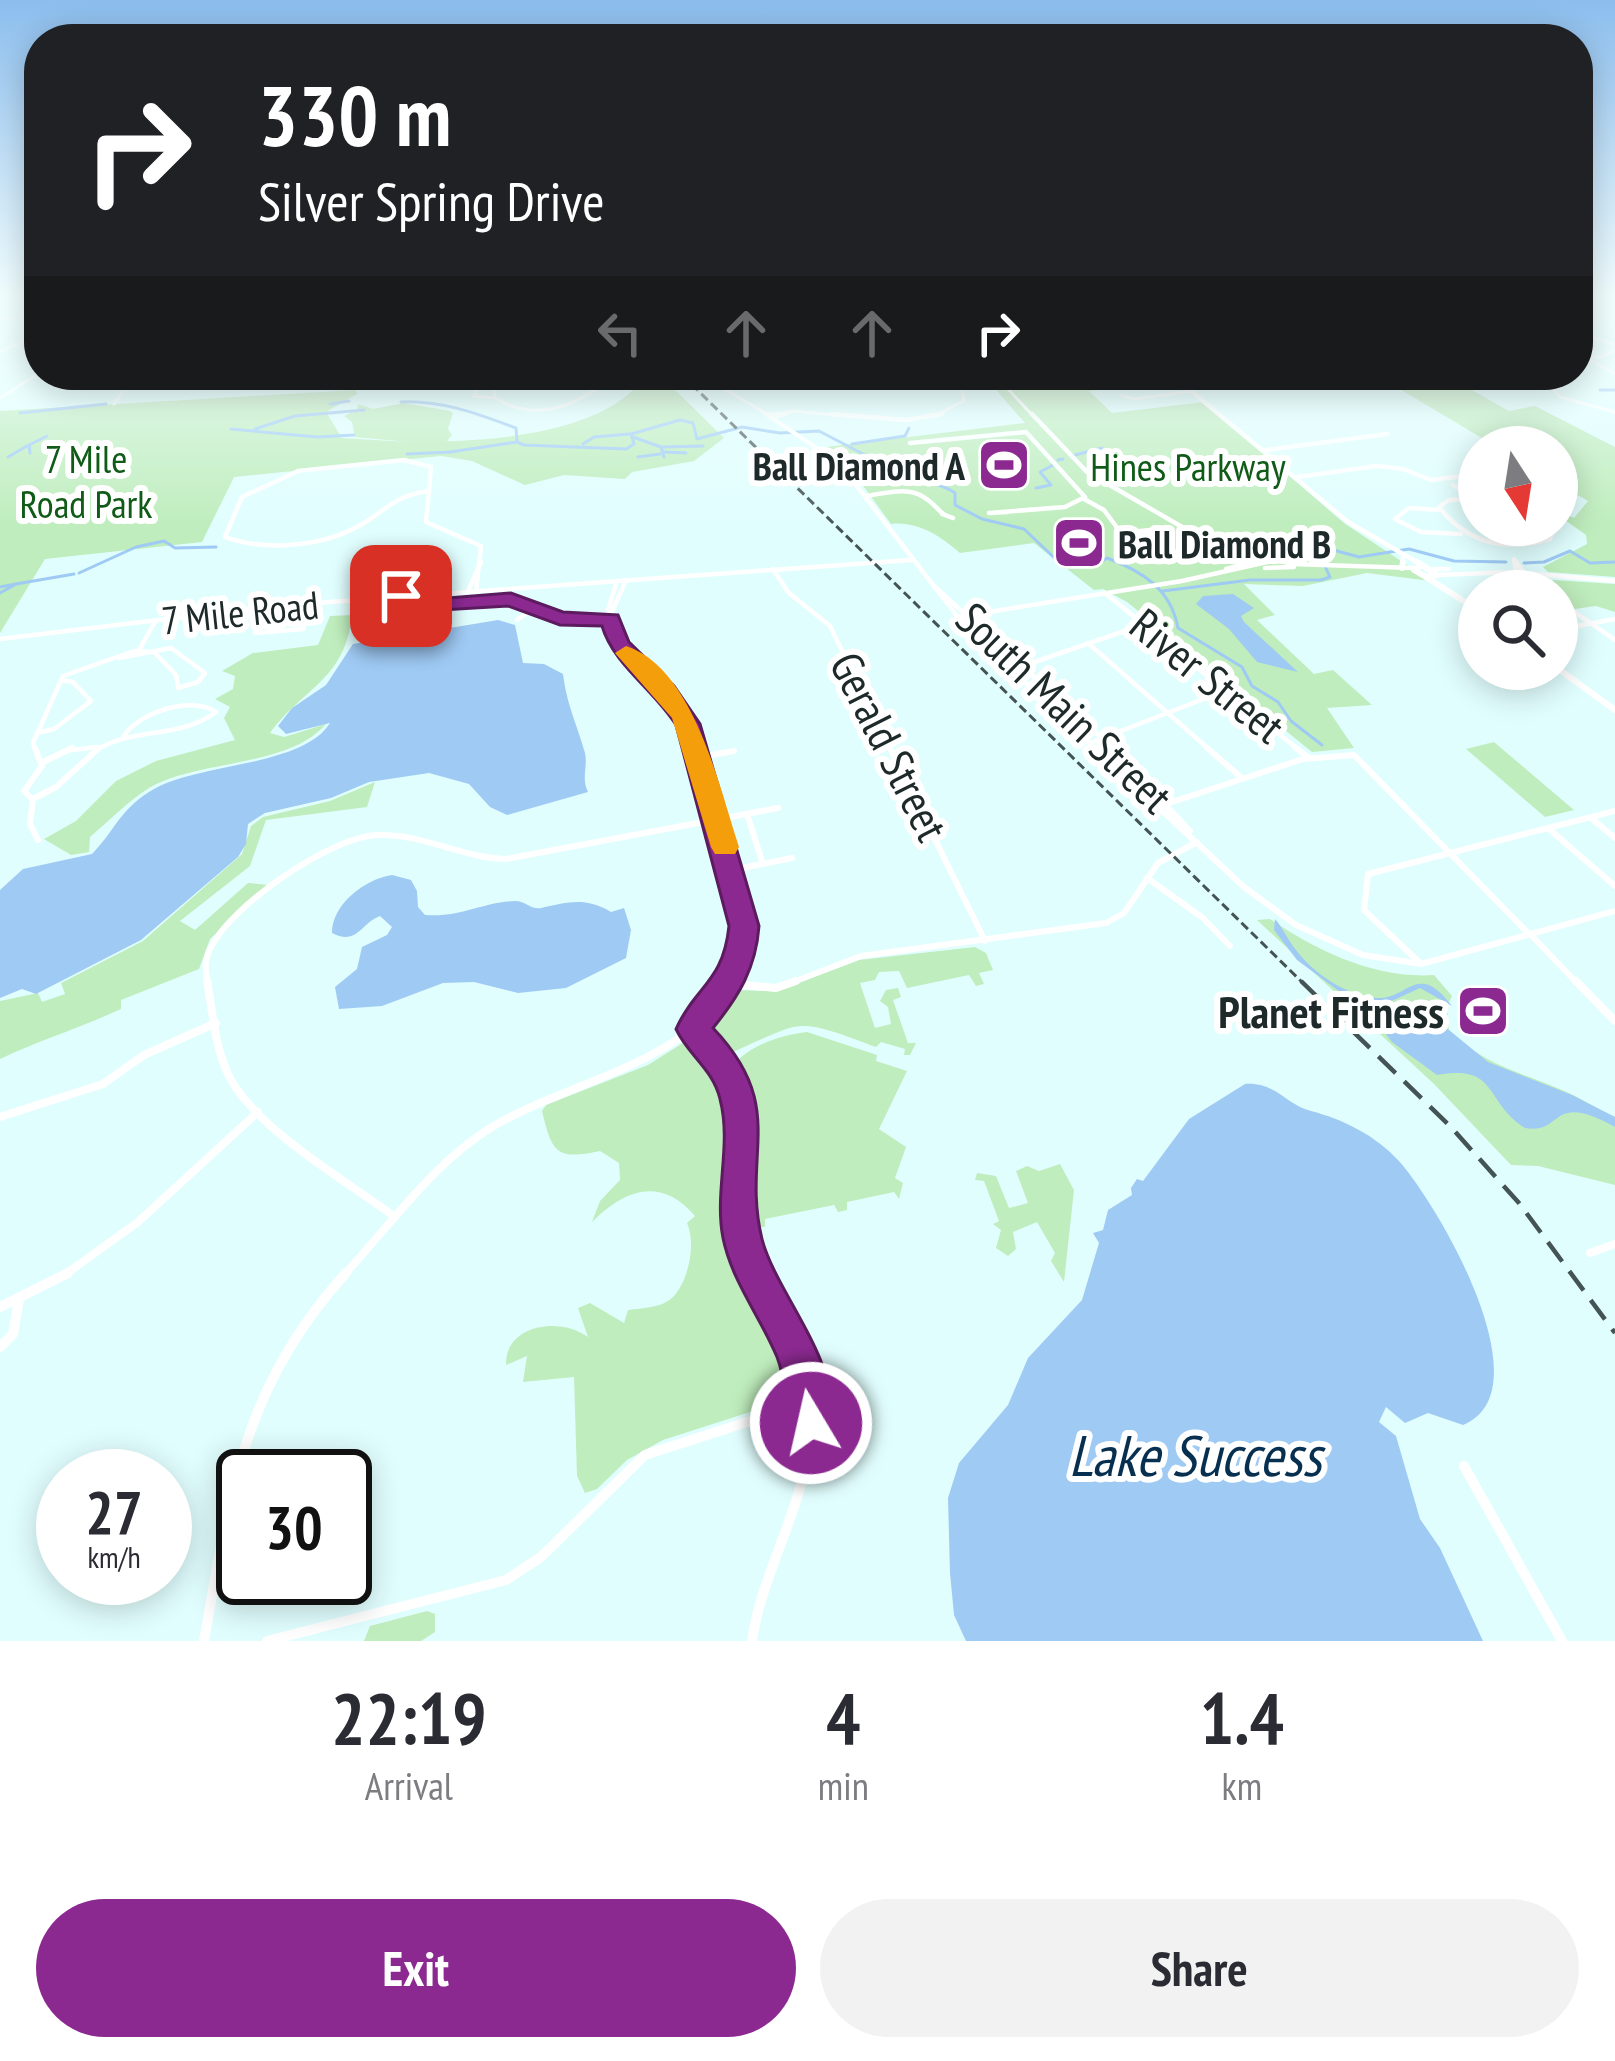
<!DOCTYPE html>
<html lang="en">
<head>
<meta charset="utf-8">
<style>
	body { margin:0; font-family:"PT Sans Narrow",sans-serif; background:#f2f2f3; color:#2b2b33; height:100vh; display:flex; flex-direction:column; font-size:45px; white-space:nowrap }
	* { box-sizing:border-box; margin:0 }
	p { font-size:39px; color:#7c7c81 }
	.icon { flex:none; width:66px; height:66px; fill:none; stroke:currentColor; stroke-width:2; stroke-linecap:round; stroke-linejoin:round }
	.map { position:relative; height:1641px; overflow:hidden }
	.sheet { display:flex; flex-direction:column; background:#fff; flex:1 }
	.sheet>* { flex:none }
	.banner { position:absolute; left:24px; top:24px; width:1569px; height:366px; border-radius:48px; box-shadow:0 6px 30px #0003; background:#202124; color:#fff; overflow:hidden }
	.needle { width:78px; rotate:168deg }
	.controls { position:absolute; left:1458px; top:426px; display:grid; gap:24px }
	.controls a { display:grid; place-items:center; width:120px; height:120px; border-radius:50%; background:#fff; box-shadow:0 6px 30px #0003; font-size:60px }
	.speed { position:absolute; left:36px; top:1449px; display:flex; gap:24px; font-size:60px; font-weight:700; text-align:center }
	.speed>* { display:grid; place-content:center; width:156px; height:156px; border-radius:50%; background:#fff; box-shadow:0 6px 30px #0003; line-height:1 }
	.speed small { font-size:30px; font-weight:400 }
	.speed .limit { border:6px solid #111; border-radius:18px; background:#fff; color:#111 }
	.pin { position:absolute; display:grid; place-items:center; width:102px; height:102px; color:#fff; margin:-51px; border-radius:24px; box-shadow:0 6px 18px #0006 }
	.me { position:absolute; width:132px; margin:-66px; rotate:351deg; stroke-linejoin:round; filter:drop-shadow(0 0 9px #0008) }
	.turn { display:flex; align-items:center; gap:42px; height:252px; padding:0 36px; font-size:54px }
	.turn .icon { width:156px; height:156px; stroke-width:2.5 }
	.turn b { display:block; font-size:84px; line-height:102px }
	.lanes { display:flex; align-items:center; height:114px; padding:0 36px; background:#0003; justify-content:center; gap:60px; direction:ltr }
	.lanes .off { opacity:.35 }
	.eta { display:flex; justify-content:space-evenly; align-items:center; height:204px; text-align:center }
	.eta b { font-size:72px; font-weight:600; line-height:84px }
	.cta { display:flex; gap:24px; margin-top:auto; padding:24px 36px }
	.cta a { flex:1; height:138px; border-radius:72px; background:#8c2991; color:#fff; font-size:48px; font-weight:600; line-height:138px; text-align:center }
	.cta a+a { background:#f2f2f3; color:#2b2b33 }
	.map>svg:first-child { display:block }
	.green { fill:#bfedbd }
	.water { fill:#9fcaf4 }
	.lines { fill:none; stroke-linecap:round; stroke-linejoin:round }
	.stream { stroke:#9fcaf4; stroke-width:3 }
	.minor-far4 { stroke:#fff; stroke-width:3 }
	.minor-far3 { stroke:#fff; stroke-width:4.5 }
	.minor-far2 { stroke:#fff; stroke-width:6 }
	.minor-far1 { stroke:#fff; stroke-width:8 }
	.minor { stroke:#fff; stroke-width:10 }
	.tertiary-far4 { stroke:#fff; stroke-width:3 }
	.tertiary-far3 { stroke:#fff; stroke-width:4.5 }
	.tertiary-far2 { stroke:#fff; stroke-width:6 }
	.tertiary-far1 { stroke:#fff; stroke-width:8 }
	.tertiary { stroke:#fff; stroke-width:10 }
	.secondary-far1 { stroke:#fff; stroke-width:4.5 }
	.secondary { stroke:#fff; stroke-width:6 }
	.rail-far1 { stroke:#445353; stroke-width:3; stroke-dasharray:9 4.5; stroke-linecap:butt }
	.rail { stroke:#445353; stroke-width:4.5; stroke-dasharray:24 12; stroke-linecap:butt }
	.route { fill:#8c2991; stroke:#5b1b5e; stroke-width:3 }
	.slow { fill:#f59e0b }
	.labels { text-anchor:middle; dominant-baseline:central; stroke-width:12; stroke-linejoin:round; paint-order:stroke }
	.far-park-label { font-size:39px; fill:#0f5b17; stroke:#fff }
	.far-poi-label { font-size:39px; font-weight:bold; fill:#1e2929; stroke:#fff; text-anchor:end }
	.far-street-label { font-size:39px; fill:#1e2929; stroke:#fff }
	.street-label { font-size:45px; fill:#1e2929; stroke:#fff }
	.poi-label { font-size:45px; font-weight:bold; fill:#1e2929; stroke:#fff; text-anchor:end }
	.near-water-label { font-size:57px; font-style:italic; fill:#062f50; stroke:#fff }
</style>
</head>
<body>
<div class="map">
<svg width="1615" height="1641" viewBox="0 0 1615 1641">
	<rect width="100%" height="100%" fill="#e1fefe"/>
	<g class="green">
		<path d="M645,375H660L724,438L694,461L632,472L625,479L564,475L525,485L472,461L441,456L234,477L202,542L45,559L0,633V411L355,390L357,394L326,412L342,438L408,442L355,437L352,422L344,416L357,410L358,404L373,409L404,403L450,411L453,413L448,429L452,435L447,441C505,440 612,429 645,375Z"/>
		<path d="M983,375H1166L1173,381L1089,391L1112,413L1204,402L1344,523L1431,581L1367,573L1303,586L1244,584L1275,615L1257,620L1314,674L1333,670L1372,705L1327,708L1354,748L1312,752L1127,602L1103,589L1094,590L1034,543L960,553C940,536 918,521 891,524L853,472L826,447L1025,423Z"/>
		<path d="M1456,381L1509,411L1535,406L1615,447V577L1548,572L1543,567L1587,544L1586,535L1562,518L1566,514L1574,518L1588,501L1557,483V447H1497L1398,388Z"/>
		<path d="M1554,580L1615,584V612L1596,606L1575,609L1557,597V591L1541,586Z"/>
		<path d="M352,615C345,680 305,686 270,733L284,737L326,724C288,768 199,759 149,788C128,801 109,821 90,837L89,852L71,855L44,839L76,821L116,781L156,761L235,740L224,718L230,707L215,699L233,689L235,676L222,671L253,653L318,645L330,616Z"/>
		<path d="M1494,742L1574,810L1545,817L1466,749Z"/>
		<path d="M375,782L367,807L266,820L250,866L180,921L195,930L248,883L268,885L210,939L199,969L121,1000V1009C80,1028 40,1040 0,1059V1001L38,993L42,1002L65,994L61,983L143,941L242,854L251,826L263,817L330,801Z"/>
		<path d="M1270,919C1317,951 1375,979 1434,975L1452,996L1447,1007L1449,1031C1486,1067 1528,1074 1573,1095C1587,1102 1600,1111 1615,1117V1185L1538,1166L1511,1165L1434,1084L1257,920Z"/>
		<path d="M975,947L986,953L993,970L979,973L984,984L976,986L969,975L907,988L899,971L879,972L875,980L860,983L875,1028L891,1024L888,1007L880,1001L886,990L898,988L901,997L893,1000L908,1043H916L910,1055H904L905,1049L881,1042L876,1047C790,1015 806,1021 726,1055L702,1031L733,990L777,991L859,960Z"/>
		<path d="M807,1032L877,1055L876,1061L907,1071L879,1129L906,1147L895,1178L903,1183L899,1199L894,1192L847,1202V1210L838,1212L834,1205L765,1219V1227L749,1228L744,1207L748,1124L731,1068C747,1046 780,1035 807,1032Z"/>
		<path d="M686,1041C700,1040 707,1049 714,1061C752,1122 727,1168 736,1232C745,1292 790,1337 803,1395L663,1440L627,1460L597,1489L585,1493L577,1476L574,1377L523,1382L527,1356L506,1365C505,1325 559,1316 588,1337L578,1308L590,1303L624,1323L628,1310C643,1308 663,1308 674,1296C689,1279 696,1243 687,1223L695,1216C661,1176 625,1189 592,1222L600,1201L620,1180L619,1163L600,1151C557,1160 552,1154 542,1111L546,1105L648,1065Z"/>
		<path d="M1060,1164L1074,1190L1064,1282L1051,1261L1055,1253L1037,1222L1013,1232L1016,1249L1008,1256L996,1248L1001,1230L993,1224L999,1221L984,1181L975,1180L977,1173L996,1176L1009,1208L1028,1203L1016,1171L1027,1166L1039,1171Z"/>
		<path d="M427,1611L435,1614V1632L421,1641H364L370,1626Z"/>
	</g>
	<g class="water">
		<path d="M1233,594L1254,608L1241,616L1244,622L1298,672L1257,662L1229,629L1196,604L1203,596Z"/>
		<path d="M498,620L515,625L523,663L544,664L563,674C567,706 577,724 585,753C588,767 581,778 588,792L507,815L490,807L469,784L429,773L369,782L331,798L265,813L248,824L246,844L238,857L141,940L36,994L22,989L0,998V890L23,869L92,854C113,833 119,811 149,792C195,762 302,768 330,723L286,734L278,726L292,708L326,685L353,644Z"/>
		<path d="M392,875L411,880L417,891L418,907L425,915C460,918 483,902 515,901C526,901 531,910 541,908C569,902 585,897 611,912L624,908L631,930L626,958L566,988L518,993L474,982L443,983L382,1006L339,1009L335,987L357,969L362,947L387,935L392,927L380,916C361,923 357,946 332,933C332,904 365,879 392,875Z"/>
		<path d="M1275,919C1283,928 1288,940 1296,950C1314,974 1347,996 1377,998C1408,1000 1417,960 1452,1006L1420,988L1383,1005L1404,1025L1438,1021L1488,1062L1572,1095L1615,1117V1127C1549,1090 1564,1135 1525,1128C1483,1101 1499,1064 1437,1075L1392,1042L1371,1015L1297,960L1274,930Z"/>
		<path d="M1245,1084C1276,1082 1285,1104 1311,1111C1342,1119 1375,1135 1398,1160C1435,1200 1548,1390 1463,1425L1428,1413L1405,1423L1386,1407L1379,1422L1396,1436L1420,1519L1440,1548L1483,1641H966L954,1615L950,1573L948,1498L959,1463L1008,1405L1028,1358L1082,1300L1099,1243L1093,1233L1103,1230L1108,1210L1132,1195L1131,1188L1137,1179L1143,1181L1189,1119Z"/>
	</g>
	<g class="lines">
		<g class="stream">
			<path d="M1600,390H1615"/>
			<path d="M401,402C442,400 478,414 516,428L517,442L524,445L626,449L634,444L631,434L680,420L693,423L697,439L742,427L780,433L819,431L867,456L889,459C904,486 933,477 955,493V505L982,519L1024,529L1064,567L1095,566L1107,558C1142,571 1171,589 1178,628L1242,667L1252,686L1278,702L1291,721L1322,745"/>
			<path d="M330,404L349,401"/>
			<path d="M20,413L106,404"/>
			<path d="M231,429L317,437L354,435"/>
			<path d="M255,429L295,416L364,410"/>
			<path d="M633,437L661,447L664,457"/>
			<path d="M583,444L594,437L630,434"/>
			<path d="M852,444L905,436L909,428"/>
			<path d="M663,447L703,446"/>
			<path d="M450,452L517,442"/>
			<path d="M664,452L686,453"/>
			<path d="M30,453L29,445L47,436"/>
			<path d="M407,454L451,452"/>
			<path d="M1075,455L1102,448"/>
			<path d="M8,457L27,446"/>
			<path d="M638,457L660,454"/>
			<path d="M1058,460L1063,459"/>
			<path d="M1036,488L1051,485L1040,472L1053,465"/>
			<path d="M1524,563L1544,562L1570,551L1590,563L1615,562"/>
			<path d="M79,573L136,547L164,541L175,548L216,547"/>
			<path d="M0,587L16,584"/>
			<path d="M1163,591L1250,580H1321L1330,577L1319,553L1326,548L1359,557L1409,549L1454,561L1506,562"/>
			<path d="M0,593L16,584L74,574"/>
		</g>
		<g class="minor-far4">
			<path d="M1578,305L1615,304"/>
			<path d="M0,319L36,317L39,321"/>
			<path d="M1578,331L1615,345"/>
			<path d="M0,352L39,335"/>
			<path d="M1578,357H1601L1615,350"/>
			<path d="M1586,358L1614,373"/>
			<path d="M240,375C267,386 299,390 325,375"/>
			<path d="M504,375L494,385L495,398C538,424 579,405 614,375"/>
			<path d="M132,382L174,375"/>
			<path d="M738,383L855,375"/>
			<path d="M494,385L479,388L473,396L495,398"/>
			<path d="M1551,386L1560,397L1615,412"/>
			<path d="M718,387L738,383L720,388"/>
			<path d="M1122,396L1135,399L1191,391"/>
			<path d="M0,398L39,373"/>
			<path d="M114,404L134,375"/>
			<path d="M794,411L855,417"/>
			<path d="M769,415L794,411L774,417"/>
			<path d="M932,417L964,401L962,387L944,375"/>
		</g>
		<g class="minor-far3">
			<path d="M831,414L906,420L942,414"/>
			<path d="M769,415L778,414"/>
			<path d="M773,417L785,414"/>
			<path d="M910,443L1026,432L1085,497L1065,507L989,513L1008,512"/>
			<path d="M1266,450L1387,434"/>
			<path d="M404,460L431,467L429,491C391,496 386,512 355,528C318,547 263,551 225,537L242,497L298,471Z"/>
			<path d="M1297,477L1377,466L1403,469L1431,480L1479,474"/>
			<path d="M1453,485L1471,497"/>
			<path d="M429,491L426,522L481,546L476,591"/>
			<path d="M866,496C887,493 910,485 928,500C939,508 940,515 953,518L942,514"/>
			<path d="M1084,499L1104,510L1121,533"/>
			<path d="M1479,499L1449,500L1439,507C1468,544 1506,552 1550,539L1553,532L1546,525"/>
			<path d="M1439,510L1409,508L1395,519L1421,532L1461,534"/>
			<path d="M1150,530L1156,535L1121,533Z"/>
			<path d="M773,569L788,592L830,626L891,751"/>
			<path d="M1516,572L1514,559L1524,573"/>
			<path d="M1520,572L1543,591"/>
			<path d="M468,591L481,562"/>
			<path d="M1105,593L1300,751"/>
			<path d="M402,597L399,608L511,599L561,618L610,619"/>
			<path d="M1557,600L1615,640"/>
			<path d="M517,620L534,608"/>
			<path d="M358,621L397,615L399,608"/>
			<path d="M255,633L303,629L311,603"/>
			<path d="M1088,643L1211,751"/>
			<path d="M139,650L156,620"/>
			<path d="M154,652L176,675L178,686"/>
			<path d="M119,658L171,648L205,673L198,682L178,688"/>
			<path d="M1011,670L1145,624"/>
			<path d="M37,733L54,729L91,701L73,682L61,680"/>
			<path d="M1090,743L1229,689"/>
			<path d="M36,751L33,743L63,676L134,651L154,652"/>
			<path d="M64,751L97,747"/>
			<path d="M95,751C131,727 181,739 216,712C192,695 139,712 123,737"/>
		</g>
		<g class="minor-far2">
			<path d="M890,748L985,941"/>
			<path d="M1207,748L1242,778"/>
			<path d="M1296,748L1309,758"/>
			<path d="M699,757L734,751"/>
			<path d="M41,763L72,748"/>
			<path d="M32,799L24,791L42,766L35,748"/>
			<path d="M33,799L56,787L99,748"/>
			<path d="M33,799L30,824L38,840"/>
			<path d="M1163,805L1303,759L1354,755L1529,934"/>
			<path d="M747,814L763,864"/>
			<path d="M1591,818L1615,838"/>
			<path d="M1549,829L1615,886"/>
			<path d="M732,870L792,858"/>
			<path d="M1147,878L1203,918L1230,946"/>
			<path d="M1421,964L1364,910L1368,874L1615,811"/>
			<path d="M208,984C205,971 204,959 211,947C232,905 330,837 377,835C421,833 462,858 506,859L778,808"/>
			<path d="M788,984L861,956L1106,923L1124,913L1158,863L1197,842"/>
		</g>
		<g class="minor-far1">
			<path d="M207,981C213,1013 215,1051 231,1080C262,1133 345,1180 395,1217"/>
			<path d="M729,984L776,988L796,981"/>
			<path d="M692,1029C782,1124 714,1177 755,1276"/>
			<path d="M0,1117L103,1084L144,1055L216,1023"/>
			<path d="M1590,1253L1615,1244"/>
			<path d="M63,1276L138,1222L258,1112"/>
		</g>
		<g class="minor">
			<path d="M0,1307L68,1273"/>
			<path d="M0,1347L13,1334L19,1299"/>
			<path d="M1464,1466L1562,1641"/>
			<path d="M267,1641L506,1580L541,1557L645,1455L784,1410"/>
			<path d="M752,1641C764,1555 829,1472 805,1382C794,1343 770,1309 754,1273"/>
		</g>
		<g class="tertiary-far4">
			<path d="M0,303L39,300"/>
			<path d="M700,375L772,417"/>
			<path d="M995,375L1034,417"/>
		</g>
		<g class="tertiary-far3">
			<path d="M766,414L839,463L964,625L1098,751"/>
			<path d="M1032,414L1087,472L1203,539L1292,564L1414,568"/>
			<path d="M1265,568L1294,567"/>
			<path d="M1226,569L1260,560"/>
			<path d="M1433,569H1449"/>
			<path d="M1437,575L1512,572L1615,581"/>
			<path d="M617,581L608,610L614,636L666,691L688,724L696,751"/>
			<path d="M934,586L1116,751"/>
			<path d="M611,614L626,580"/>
			<path d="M957,617L1182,581L1272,561"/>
			<path d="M1557,630L1615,619"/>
			<path d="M0,639L274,606L911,560"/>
		</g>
		<g class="tertiary-far2">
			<path d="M695,748C716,820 763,911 729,984"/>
			<path d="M1095,748L1244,887L1296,925L1363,955L1421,964L1615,911"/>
			<path d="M1112,748L1190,831"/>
			<path d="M1532,936L1578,984"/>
		</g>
		<g class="tertiary-far1">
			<path d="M1576,981L1615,1021"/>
			<path d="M343,1276C386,1230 426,1173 477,1137C551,1083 689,1069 730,981"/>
		</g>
		<path class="tertiary" d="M204,1641C230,1495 242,1387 346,1273"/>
		<g class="secondary-far1">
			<path d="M1172,375L1348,522L1422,565"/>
			<path d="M1402,565L1403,558"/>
		</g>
		<g class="secondary">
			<path d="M1417,562L1424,566"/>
			<path d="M1422,565L1437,575L1426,577L1414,570Z"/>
			<path d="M1402,568L1403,562"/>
			<path d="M1426,577L1479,611"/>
			<path d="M1557,668L1615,710"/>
		</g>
		<path class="rail-far1" d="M682,375L1304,984"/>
		<path class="rail" d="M1301,981L1450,1126L1519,1203L1615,1333"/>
	</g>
	<linearGradient id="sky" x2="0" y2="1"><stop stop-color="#8bbded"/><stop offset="0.56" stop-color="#f2ffff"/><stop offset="1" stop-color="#f2ffff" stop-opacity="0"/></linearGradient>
	<rect width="1615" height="527" fill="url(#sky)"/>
	<path class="route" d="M401,590L409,592L411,601L511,593L563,612L618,615L629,642L674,686L700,724L759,926C756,968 739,996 713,1028C789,1108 741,1153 762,1239C777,1297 853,1375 826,1438L811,1445L795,1438C785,1412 787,1382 777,1357C760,1316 732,1282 723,1238C714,1192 732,1145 720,1099C713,1069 688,1055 676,1029C696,985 723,983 729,926L676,725C654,690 613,664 602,626L560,625L508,606L392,613L391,596Z"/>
	<path class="slow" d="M626,646C694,668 719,787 739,847L735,854H715L711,847L672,718L615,653Z"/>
	<defs>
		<g id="stadium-square" transform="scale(2.7)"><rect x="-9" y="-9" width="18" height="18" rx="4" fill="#8c2991" stroke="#fff"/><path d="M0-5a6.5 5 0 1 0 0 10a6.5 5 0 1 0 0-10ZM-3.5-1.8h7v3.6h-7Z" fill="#fff"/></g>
	</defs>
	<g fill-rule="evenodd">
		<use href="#stadium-square" x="1004" y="465"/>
		<use href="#stadium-square" x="1079" y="543"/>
		<use href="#stadium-square" x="1483" y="1011"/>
	</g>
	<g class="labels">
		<g class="far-park-label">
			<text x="86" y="458">7 Mile<tspan x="86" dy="45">Road Park</tspan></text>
			<text x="1188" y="466">Hines Parkway</text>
		</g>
		<g class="far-poi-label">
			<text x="965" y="465">Ball Diamond A</text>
			<text x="1118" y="543" text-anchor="start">Ball Diamond B</text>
		</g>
		<g class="far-street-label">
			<text transform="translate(240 612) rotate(-6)">7 Mile Road</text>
		</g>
		<g class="street-label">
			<text transform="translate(1208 675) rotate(39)">River Street</text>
			<text transform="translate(1065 707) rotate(44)">South Main Street</text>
			<text transform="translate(890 746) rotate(63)">Gerald Street</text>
		</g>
		<g class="poi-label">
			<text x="1444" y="1011">Planet Fitness</text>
		</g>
		<g class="near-water-label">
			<text x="1195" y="1455">Lake Success</text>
		</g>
	</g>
</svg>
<div class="controls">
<a><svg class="needle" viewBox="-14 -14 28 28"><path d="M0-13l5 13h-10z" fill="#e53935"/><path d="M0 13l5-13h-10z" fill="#7c7c81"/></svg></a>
<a><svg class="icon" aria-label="search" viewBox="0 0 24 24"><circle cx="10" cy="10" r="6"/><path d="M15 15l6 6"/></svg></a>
</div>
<div class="speed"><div>27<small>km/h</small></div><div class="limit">30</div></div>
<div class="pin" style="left:401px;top:596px;background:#d93025"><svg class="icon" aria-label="arrive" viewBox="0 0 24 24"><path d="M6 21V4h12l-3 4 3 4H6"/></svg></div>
<svg class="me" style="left:811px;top:1423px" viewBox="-20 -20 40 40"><circle r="17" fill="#8c2991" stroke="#fff" stroke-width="3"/><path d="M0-11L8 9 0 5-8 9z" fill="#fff"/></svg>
<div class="banner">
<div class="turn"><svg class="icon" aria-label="right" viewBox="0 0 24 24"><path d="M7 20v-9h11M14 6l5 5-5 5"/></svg><div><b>330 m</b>Silver Spring Drive</div></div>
<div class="lanes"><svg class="icon off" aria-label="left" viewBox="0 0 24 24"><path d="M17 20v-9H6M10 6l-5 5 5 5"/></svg><svg class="icon off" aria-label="ahead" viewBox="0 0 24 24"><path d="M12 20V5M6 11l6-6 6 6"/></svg><svg class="icon off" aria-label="ahead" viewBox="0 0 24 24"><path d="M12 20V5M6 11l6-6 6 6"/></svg><svg class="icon" aria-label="right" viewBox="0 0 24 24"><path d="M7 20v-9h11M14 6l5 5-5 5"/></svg></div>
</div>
</div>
<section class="sheet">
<div class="eta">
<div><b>22:19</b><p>Arrival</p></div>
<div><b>4</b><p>min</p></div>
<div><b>1.4</b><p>km</p></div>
</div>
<div class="cta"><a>Exit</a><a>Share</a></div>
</section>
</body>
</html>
